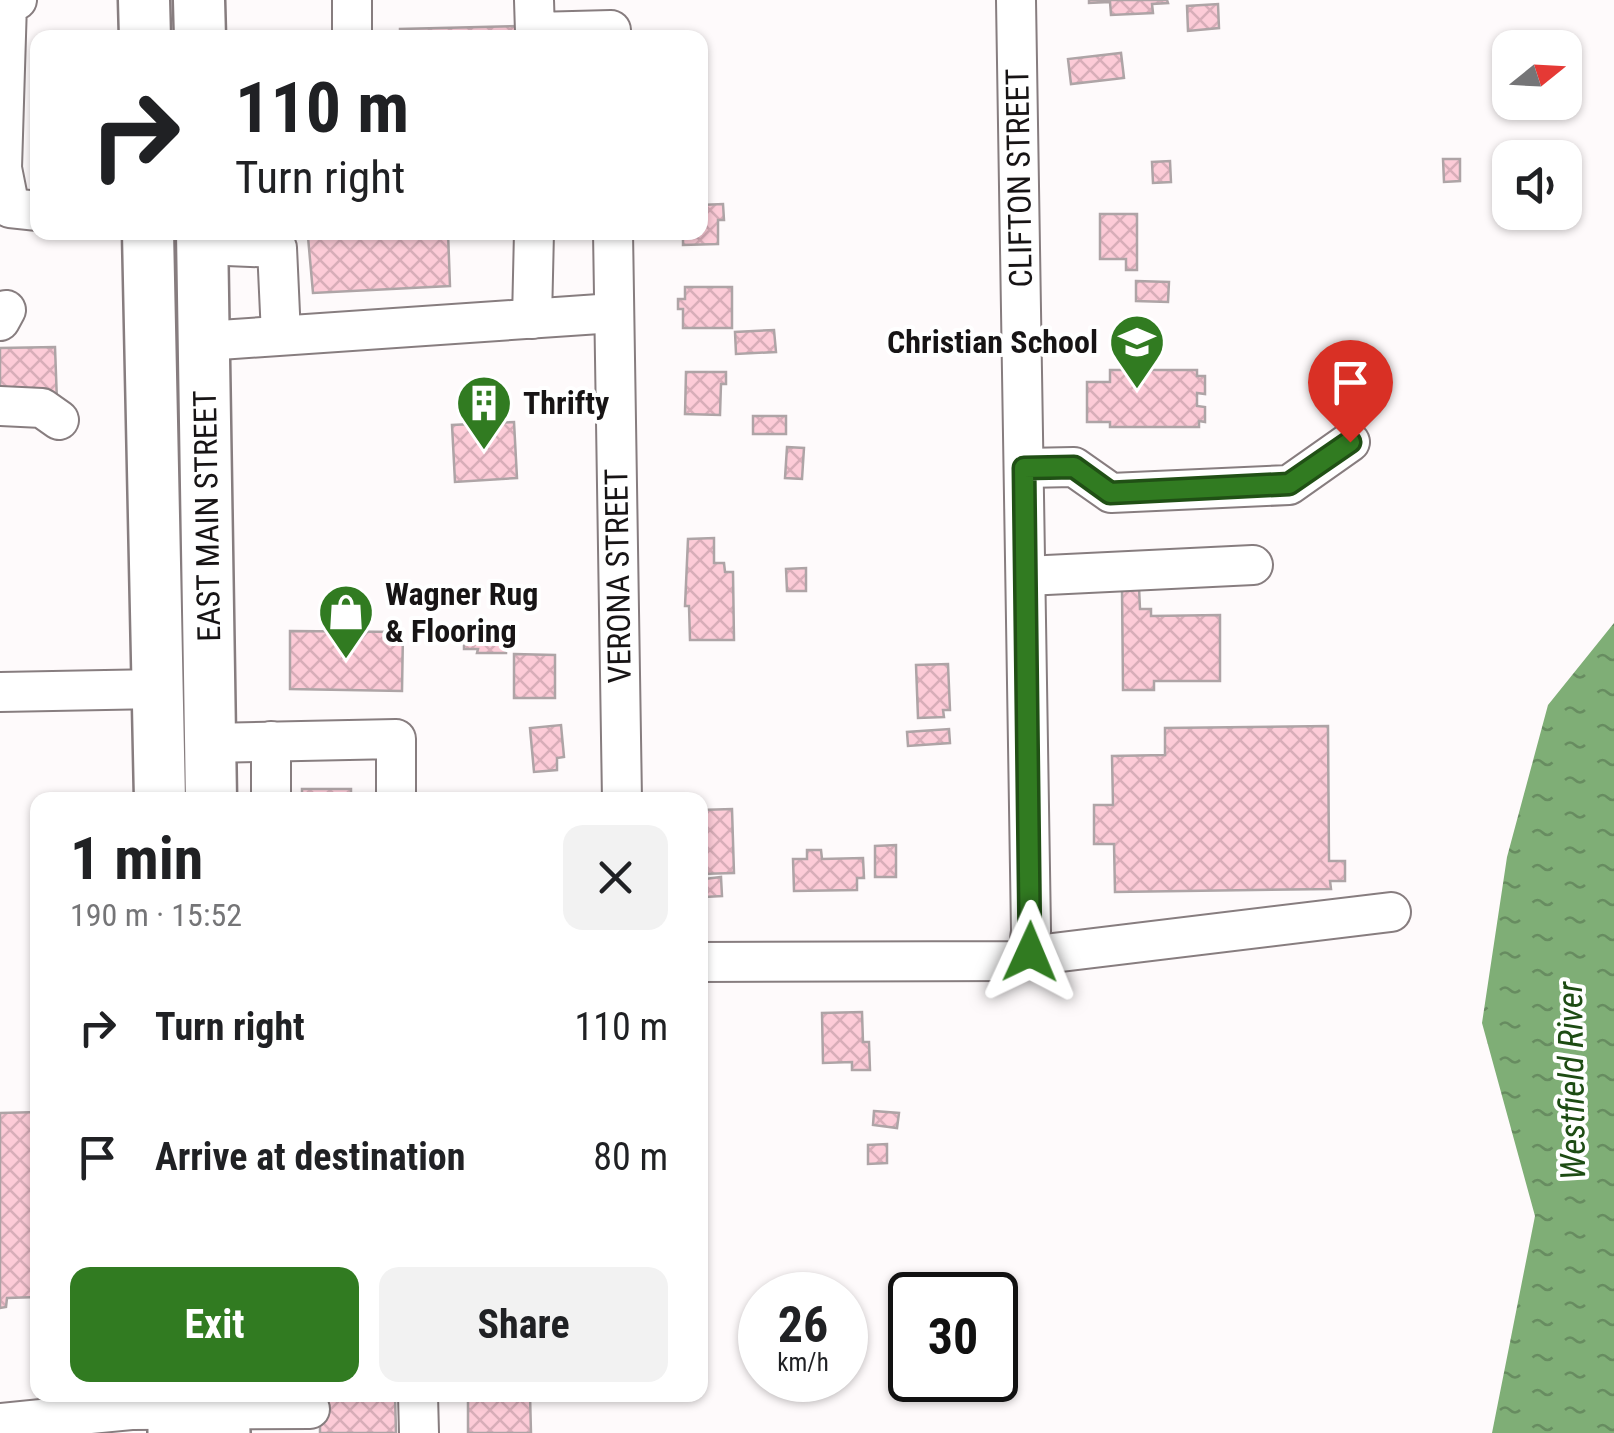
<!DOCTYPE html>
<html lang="en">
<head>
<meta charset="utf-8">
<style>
	body { margin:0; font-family:"Roboto Condensed",sans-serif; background:#f2f2f2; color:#202124; height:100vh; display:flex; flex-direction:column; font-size:38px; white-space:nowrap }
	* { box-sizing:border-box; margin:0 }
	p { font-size:32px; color:#757577 }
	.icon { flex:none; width:55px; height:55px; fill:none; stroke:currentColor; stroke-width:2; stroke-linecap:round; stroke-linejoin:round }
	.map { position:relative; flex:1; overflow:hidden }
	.drawer { position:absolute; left:30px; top:792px; width:678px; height:610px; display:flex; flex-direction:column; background:#fff; border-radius:20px; box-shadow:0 2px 8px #0004 }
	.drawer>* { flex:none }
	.banner { position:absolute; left:30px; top:30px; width:678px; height:210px; border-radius:20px; box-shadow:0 2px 8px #0004; background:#fff; color:#202124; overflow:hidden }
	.needle { width:65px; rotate:72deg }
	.buttons { position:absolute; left:1492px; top:30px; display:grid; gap:20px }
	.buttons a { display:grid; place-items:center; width:90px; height:90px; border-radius:20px; background:#fff; box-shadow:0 2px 8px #0004; font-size:50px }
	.speed { position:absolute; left:738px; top:1272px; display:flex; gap:20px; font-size:50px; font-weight:700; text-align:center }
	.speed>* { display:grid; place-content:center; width:130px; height:130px; border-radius:50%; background:#fff; box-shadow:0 2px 8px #0004; line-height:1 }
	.speed small { font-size:25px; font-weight:400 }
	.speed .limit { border:5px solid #111; border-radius:15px; background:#fff; color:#111 }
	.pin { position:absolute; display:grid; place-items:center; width:85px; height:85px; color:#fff; margin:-102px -42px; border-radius:50% 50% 50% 0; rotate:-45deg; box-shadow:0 0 10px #0007 }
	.pin .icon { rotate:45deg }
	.me { position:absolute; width:110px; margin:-55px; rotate:1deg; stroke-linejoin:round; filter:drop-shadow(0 0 8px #0008) }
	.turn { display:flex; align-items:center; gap:35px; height:210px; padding:0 40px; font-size:45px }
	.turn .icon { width:130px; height:130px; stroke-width:2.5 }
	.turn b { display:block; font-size:70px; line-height:85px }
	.round { display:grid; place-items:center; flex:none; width:105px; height:105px; border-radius:20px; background:#f2f2f2 }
	.summary { display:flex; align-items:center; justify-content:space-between; height:170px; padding:0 40px }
	h1 { font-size:60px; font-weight:700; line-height:75px }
	.action { display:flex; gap:20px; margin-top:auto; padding:20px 40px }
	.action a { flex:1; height:115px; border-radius:20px; background:#317b21; color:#fff; font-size:40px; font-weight:700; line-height:115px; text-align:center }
	.action a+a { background:#f2f2f2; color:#202124 }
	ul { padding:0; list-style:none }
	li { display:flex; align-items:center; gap:30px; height:130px; padding:0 40px }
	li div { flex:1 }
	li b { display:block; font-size:38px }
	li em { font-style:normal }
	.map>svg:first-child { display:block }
	.water { fill:url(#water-ripples) }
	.building { fill:url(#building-cross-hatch); stroke:#aea4a6; stroke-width:2.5 }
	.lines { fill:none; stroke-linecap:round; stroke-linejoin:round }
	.minor-casing { stroke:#877d7f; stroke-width:42 }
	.major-casing { stroke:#877d7f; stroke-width:55 }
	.highway-casing { stroke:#877d7f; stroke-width:60 }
	.minor { stroke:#fff; stroke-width:38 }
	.major { stroke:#fff; stroke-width:50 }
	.highway { stroke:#fff; stroke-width:55 }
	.route-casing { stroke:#205015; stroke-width:25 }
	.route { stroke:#317b21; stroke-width:18 }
	.labels { text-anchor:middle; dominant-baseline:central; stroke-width:8; stroke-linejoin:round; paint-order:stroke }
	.street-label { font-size:32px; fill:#171415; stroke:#fff }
	.poi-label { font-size:32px; font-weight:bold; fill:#171415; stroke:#fff; text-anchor:start }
	.water-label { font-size:35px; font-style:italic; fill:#1d4b13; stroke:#fff }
</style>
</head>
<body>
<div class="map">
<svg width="1614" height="1433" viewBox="0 0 1614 1433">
	<defs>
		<pattern id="water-ripples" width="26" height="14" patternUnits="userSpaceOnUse" patternTransform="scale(2.5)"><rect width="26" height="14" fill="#7fae76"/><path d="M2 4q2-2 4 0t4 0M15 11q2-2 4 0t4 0" fill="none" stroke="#678c60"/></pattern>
		<pattern id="building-cross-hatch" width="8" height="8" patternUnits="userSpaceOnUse" patternTransform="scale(2.5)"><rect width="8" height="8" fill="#fccbd7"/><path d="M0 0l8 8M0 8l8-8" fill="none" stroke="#d7adb8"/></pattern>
	</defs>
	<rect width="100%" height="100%" fill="#fefafb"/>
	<path class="water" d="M1614,623V1433H1492L1535,1216L1482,1023L1507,857L1548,705Z"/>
	<g class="building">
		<path d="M1089,0H1167L1168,3L1152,4L1153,13L1111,15L1110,2L1089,3Z"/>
		<path d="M1218,4L1219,28L1188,31L1187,6Z"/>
		<path d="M522,26V38H400V29Z"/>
		<path d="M1121,53L1124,78L1071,84L1068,59Z"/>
		<path d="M1443,159H1460V181L1444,182Z"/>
		<path d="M1170,161L1171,182L1153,183L1152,162Z"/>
		<path d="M723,204L724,220H718V244L683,245V232H700V205Z"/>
		<path d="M1100,214H1137V270H1126V259H1100Z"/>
		<path d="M271,232H448L450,286L313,293L308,237L271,239Z"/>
		<path d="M1136,281L1169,282L1168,302L1136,301Z"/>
		<path d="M685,287H732V328H683V309H678V299H685Z"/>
		<path d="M774,330L776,352L736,354L735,332Z"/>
		<path d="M55,347L57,402L0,403V348Z"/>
		<path d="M1110,370H1197V376H1205V394L1197,393V406L1205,407V422L1199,421V427H1110V422H1087V382H1110Z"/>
		<path d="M686,372H726V384H721L720,415L685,414Z"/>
		<rect x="753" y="416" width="33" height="18"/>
		<path d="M514,422L517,478L455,482L452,425Z"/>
		<path d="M787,447L804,448L802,479L785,478Z"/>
		<path d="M714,538V563H724L725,572H733L734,640H690L689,606H685L688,539Z"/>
		<path d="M806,568V591H787L786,569Z"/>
		<path d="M1122,587H1139L1140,609H1151V616L1220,615V681H1154V690H1123Z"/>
		<path d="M290,631L403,632L402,691L290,689Z"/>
		<path d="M475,635H506V653H477L478,649H464V640L475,639Z"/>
		<path d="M514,654L555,655V698H514Z"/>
		<path d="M948,664L950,710H943L944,717L918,718L916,665Z"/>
		<path d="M561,725L564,757L557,758V770L534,772L530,728Z"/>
		<path d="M1328,726L1329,861H1345V881H1330L1331,889L1115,892L1114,844H1094V805H1113L1112,756L1165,755V728Z"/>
		<path d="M949,729L950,743L908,746L907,732Z"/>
		<rect x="302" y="789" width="49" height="11"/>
		<path d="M732,809L734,873L700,874V810Z"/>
		<path d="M896,845V877H875V846Z"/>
		<path d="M807,850H821L822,859L863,858L864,878H857V890L794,891L793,859H807Z"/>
		<path d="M721,877L722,896L705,897L704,879Z"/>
		<path d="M862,1012L863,1042H869L870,1070H852V1062L823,1063L822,1013Z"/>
		<path d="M874,1111L899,1113L897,1128L873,1125Z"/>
		<path d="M38,1112V1297L7,1298L6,1307L0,1308V1113Z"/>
		<path d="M887,1144V1163L868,1164V1145Z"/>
		<path d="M320,1395H395L396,1433H320Z"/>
		<path d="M468,1395H530L531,1433H468Z"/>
	</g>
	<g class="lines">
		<g class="minor-casing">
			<g id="minor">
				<path d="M17,0L7,3L2,168L10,208L38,211"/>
				<path d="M352,0V38"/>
				<path d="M534,0L535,32L611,30"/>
				<path d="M1016,0L1031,931L1028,956"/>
				<path d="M613,232L622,800"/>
				<path d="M203,245L277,248L281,335"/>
				<path d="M532,319L534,232"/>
				<path d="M0,321L6,310"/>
				<path d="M205,341L614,313"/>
				<path d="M0,406L42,408L59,420"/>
				<path d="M1024,468L1074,467L1111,493L1289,485L1350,442"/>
				<path d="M1026,576L1253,565"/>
				<path d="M0,692L158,689"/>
				<path d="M210,743L396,739V800"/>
				<path d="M271,800V741"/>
				<path d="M700,962L1020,961L1028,956L1391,912"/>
				<path d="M418,1395L419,1433"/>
				<path d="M0,1423L131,1410L310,1409"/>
			</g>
		</g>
		<g class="major-casing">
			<g id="major">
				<path d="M144,0L145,38"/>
				<path d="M199,0L200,38"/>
				<path d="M148,232L160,800"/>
				<path d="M202,232L211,800"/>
			</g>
		</g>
		<g class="highway-casing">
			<g id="highway">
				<path d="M176,1410V1433"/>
				<path d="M221,1410L222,1433"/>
			</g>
		</g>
		<use href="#minor" class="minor"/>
		<use href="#major" class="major"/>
		<use href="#highway" class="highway"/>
	</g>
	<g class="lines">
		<g class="route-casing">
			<path id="route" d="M1030,952L1024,468L1074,467L1110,493L1289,484L1350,442"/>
		</g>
		<use href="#route" class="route"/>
	</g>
	<defs>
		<g id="school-pin" transform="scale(2.875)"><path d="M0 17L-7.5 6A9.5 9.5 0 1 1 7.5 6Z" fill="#317b21" stroke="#fff"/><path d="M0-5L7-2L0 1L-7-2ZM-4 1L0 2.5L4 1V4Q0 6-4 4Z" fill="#fff"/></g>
		<g id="building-pin" transform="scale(2.875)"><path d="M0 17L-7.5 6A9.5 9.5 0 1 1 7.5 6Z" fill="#317b21" stroke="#fff"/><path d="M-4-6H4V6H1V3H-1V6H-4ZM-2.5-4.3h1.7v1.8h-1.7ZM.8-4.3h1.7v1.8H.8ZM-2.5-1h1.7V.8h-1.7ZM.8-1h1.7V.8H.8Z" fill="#fff"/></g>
		<g id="shop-pin" transform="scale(2.875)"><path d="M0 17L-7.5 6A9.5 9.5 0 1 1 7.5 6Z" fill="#317b21" stroke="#fff"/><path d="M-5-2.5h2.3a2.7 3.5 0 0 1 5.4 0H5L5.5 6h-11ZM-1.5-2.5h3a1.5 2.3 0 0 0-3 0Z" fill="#fff"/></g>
	</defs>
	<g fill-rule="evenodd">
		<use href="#school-pin" x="1137" y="342"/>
		<use href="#building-pin" x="484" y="403"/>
		<use href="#shop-pin" x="346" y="612"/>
	</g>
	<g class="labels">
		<g class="street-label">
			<text transform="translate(1019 178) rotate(-91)">CLIFTON STREET</text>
			<text transform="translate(207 516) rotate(-91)">EAST MAIN STREET</text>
			<text transform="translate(618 576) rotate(-91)">VERONA STREET</text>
		</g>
		<g class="poi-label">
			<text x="1098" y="342" text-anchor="end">Christian School</text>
			<text x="523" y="403">Thrifty</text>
			<text x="385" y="594">Wagner Rug<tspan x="385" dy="37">&amp; Flooring</tspan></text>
		</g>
		<g class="water-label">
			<text transform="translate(1572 1081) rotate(-91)">Westfield River</text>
		</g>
	</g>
</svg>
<div class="buttons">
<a><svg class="needle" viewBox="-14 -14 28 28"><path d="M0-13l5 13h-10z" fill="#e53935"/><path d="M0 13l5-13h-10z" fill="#757577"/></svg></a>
<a><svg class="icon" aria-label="sound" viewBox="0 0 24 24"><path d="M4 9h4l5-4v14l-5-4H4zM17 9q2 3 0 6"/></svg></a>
</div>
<div class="speed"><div>26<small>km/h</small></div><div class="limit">30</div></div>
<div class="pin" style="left:1350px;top:442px;background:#d93025"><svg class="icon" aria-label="arrive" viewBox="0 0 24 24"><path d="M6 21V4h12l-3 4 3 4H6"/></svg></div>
<svg class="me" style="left:1030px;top:952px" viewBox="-20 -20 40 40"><path d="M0-17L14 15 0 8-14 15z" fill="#317b21" stroke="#fff" stroke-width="4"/></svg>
<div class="banner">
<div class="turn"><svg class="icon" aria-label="right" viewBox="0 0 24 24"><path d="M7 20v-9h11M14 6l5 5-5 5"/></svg><div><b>110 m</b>Turn right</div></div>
</div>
<section class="drawer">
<div class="summary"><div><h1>1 min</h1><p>190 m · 15:52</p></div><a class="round"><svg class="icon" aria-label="close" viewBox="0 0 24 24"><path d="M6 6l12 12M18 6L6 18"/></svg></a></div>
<ul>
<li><svg class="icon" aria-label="right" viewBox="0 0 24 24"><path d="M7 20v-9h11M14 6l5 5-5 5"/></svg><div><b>Turn right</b></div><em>110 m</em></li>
<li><svg class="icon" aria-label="arrive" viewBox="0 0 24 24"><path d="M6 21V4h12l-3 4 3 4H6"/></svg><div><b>Arrive at destination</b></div><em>80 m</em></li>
</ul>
<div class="action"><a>Exit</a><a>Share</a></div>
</section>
</div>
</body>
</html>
